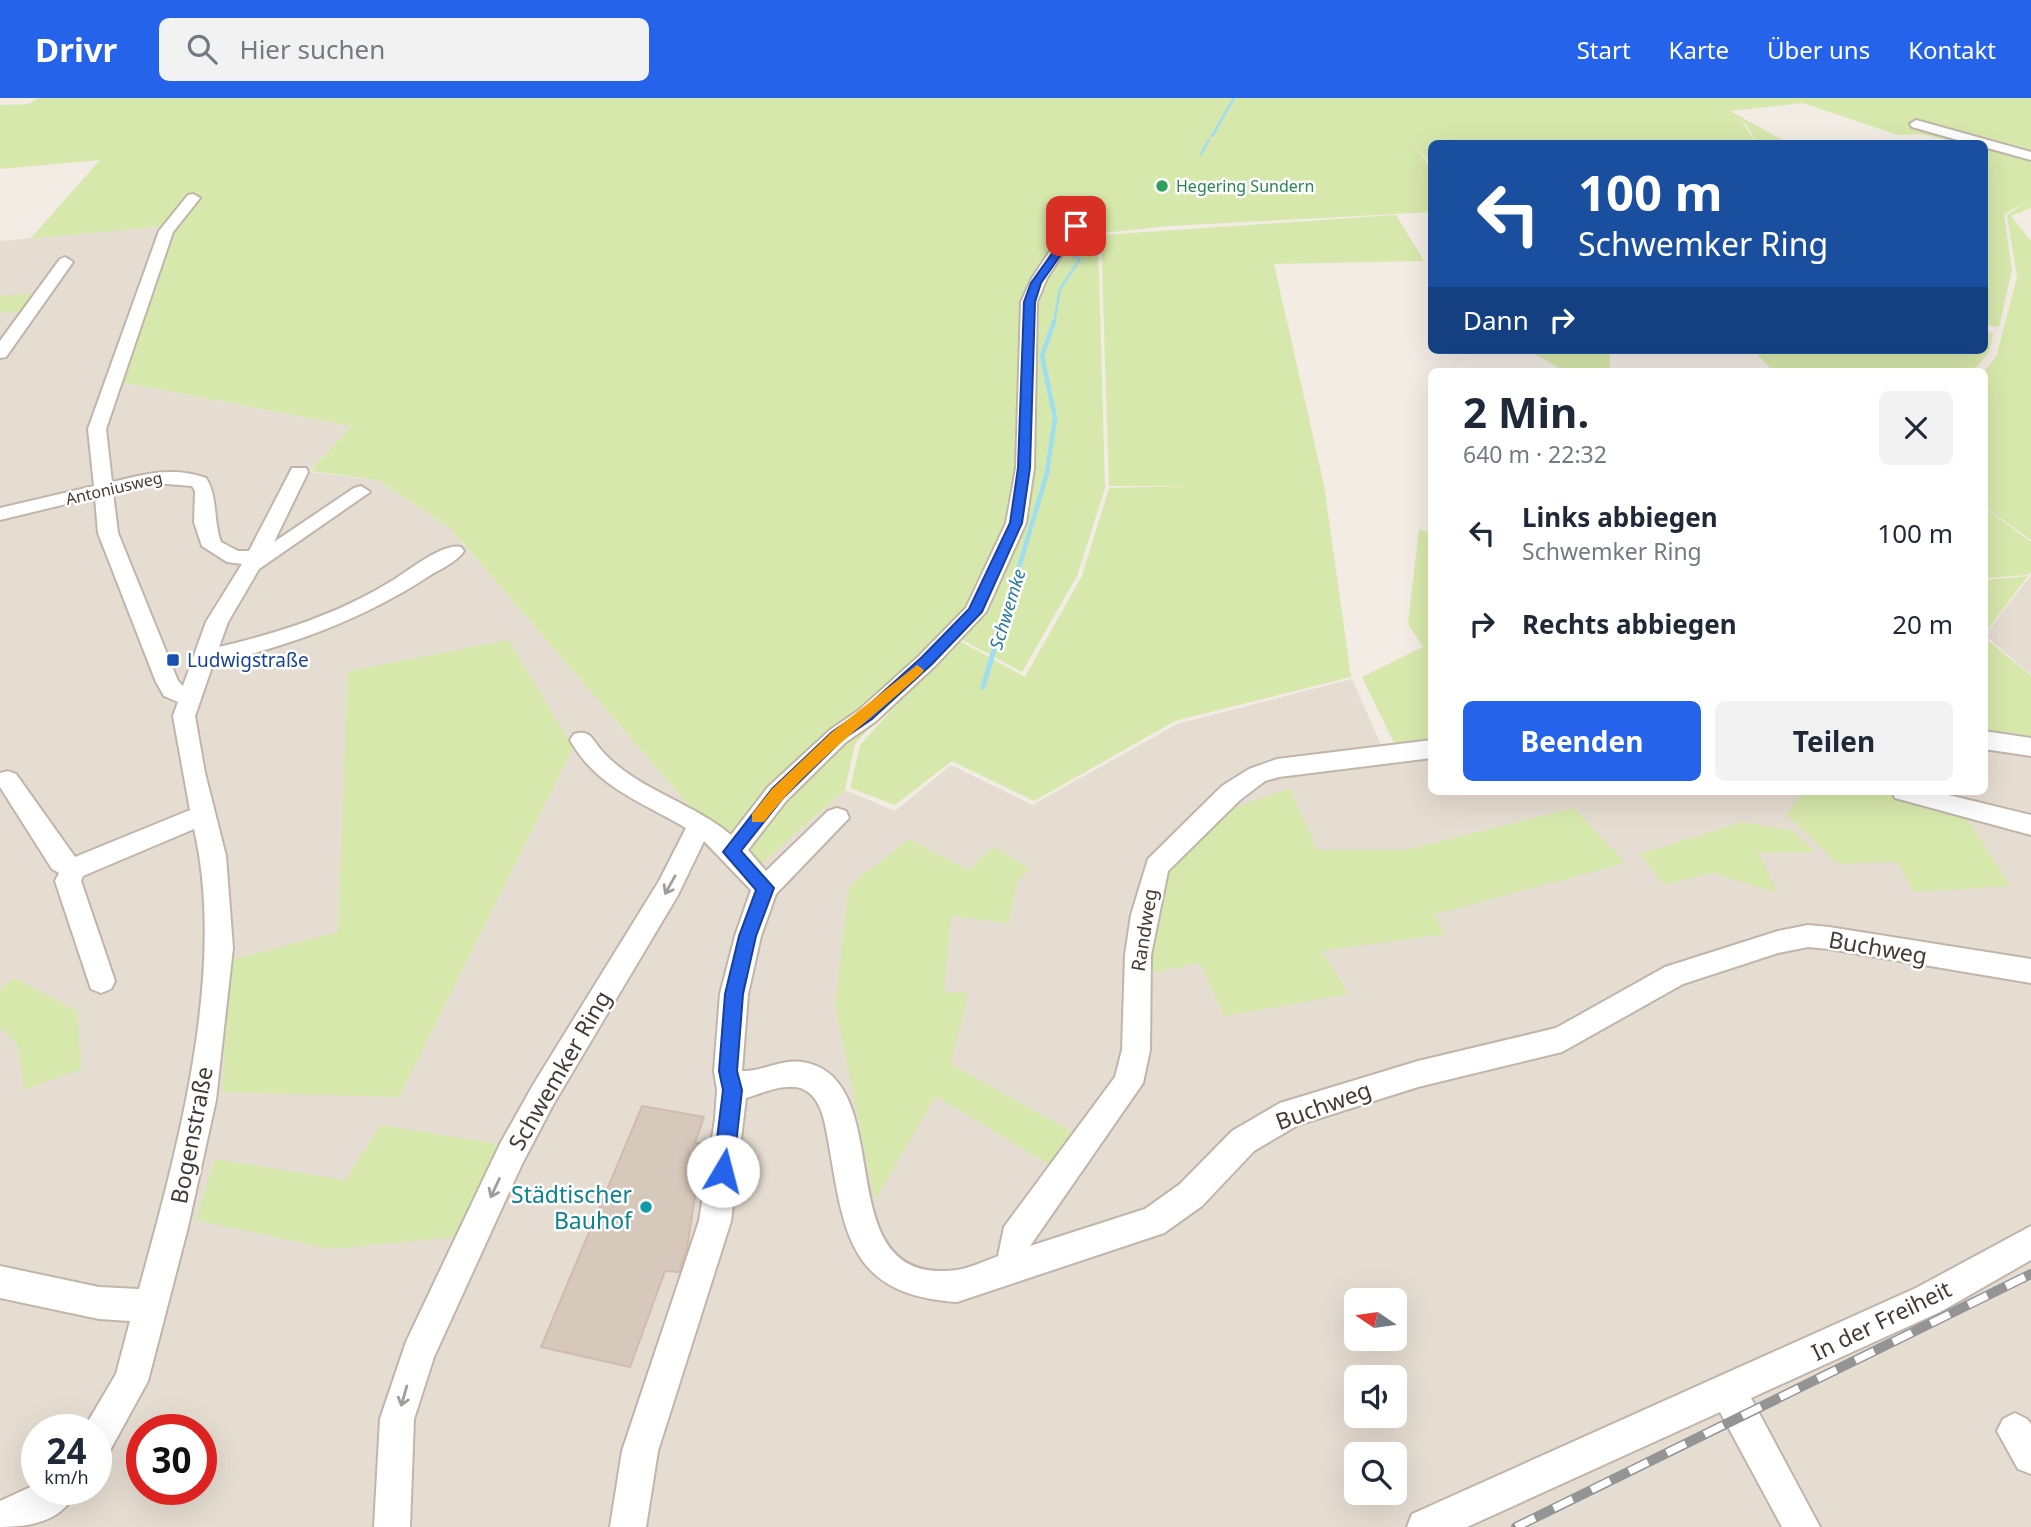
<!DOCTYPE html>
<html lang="de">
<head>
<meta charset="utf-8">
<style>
	body { margin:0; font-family:"Noto Sans",sans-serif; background:#f2f2f3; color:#1f2937; height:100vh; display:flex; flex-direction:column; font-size:26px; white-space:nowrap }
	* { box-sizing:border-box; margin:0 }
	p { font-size:23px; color:#747a83 }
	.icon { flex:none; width:38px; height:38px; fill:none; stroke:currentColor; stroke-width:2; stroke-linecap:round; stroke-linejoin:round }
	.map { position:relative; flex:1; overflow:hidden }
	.side { position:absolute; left:1428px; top:270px; width:560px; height:427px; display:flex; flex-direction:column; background:#fff; border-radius:10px; box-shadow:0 7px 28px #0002 }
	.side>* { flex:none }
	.hud { position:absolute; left:1428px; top:42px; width:560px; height:214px; border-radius:10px; box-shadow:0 7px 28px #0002; background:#1a4fa0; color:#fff; overflow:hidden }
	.needle { width:46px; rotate:283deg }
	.tools { position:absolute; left:1344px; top:1190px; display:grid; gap:14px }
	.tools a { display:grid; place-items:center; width:63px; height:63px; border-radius:10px; background:#fff; box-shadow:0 7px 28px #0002; font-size:35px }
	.speed { position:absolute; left:21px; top:1316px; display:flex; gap:14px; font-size:35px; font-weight:700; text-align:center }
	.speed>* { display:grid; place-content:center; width:91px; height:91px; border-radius:50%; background:#fff; box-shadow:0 7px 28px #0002; line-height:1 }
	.speed small { font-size:18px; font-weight:400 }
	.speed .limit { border:10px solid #d22; background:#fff; color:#111 }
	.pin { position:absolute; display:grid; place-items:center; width:60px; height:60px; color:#fff; margin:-30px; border-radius:14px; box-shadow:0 4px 10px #0006 }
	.me { position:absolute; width:77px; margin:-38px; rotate:8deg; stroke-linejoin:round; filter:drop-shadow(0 0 5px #0008) }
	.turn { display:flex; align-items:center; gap:24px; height:147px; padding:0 35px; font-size:32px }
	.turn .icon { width:91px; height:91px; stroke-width:2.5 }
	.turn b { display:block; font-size:49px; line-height:60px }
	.then { display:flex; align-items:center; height:66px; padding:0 35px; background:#0003; gap:14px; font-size:26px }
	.round { display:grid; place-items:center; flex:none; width:74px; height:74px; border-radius:10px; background:#f2f2f3 }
	.headline { display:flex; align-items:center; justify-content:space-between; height:119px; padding:0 35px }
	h1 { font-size:42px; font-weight:700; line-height:52px }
	.action { display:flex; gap:14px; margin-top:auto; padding:14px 35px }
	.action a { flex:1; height:80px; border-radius:10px; background:#2563eb; color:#fff; font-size:28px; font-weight:700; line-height:80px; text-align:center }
	.action a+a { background:#f2f2f3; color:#1f2937 }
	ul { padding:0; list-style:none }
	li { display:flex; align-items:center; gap:21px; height:91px; padding:0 35px }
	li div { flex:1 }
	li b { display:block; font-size:26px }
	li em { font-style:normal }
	header { display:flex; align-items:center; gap:42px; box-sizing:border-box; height:98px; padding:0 35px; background:#2563eb; color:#fff }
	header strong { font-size:33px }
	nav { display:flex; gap:38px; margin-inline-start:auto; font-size:24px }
	.search { width:490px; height:63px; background:#f2f2f3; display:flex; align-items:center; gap:18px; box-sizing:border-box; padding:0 24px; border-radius:10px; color:#747a83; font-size:26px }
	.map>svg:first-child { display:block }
	.residential { fill:#e6ddd2; fill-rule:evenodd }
	.green { fill:#d7e8ac; fill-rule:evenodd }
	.parking { fill:#e3dfdd }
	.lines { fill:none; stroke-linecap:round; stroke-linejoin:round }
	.stream-far2 { stroke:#9fddf1; stroke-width:2.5 }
	.stream-far1 { stroke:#9fddf1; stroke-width:4.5 }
	.stream { stroke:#9fddf1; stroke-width:5 }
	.building { fill:#d7c8bc; stroke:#cfbcad; stroke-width:2 }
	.minor-casing { stroke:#c1b5aa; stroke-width:4 }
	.minor { fill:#fff; fill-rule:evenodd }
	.rail-casing { stroke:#949494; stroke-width:10 }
	.rail { stroke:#fff; stroke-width:7; stroke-dasharray:21; stroke-linecap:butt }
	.oneway { stroke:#a29d9a }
	.route { fill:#2563eb; stroke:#184099; stroke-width:2 }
	.slow { fill:#f59e0b }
	.leisure-dot { fill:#2e9e5b; stroke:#fff; stroke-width:2.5 }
	.transit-dot { fill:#1a4fb4; stroke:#fff; stroke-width:2.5 }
	.culture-dot { fill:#0f9aa8; stroke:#fff; stroke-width:2.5 }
	.labels { text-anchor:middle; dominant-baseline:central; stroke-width:5; stroke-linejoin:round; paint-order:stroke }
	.far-leisure-label { font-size:16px; fill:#27864d; stroke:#fff; text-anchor:start }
	.far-street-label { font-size:16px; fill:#453b34; stroke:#fff }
	.far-water-label { font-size:18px; font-style:italic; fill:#287c99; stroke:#fff }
	.transit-label { font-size:19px; fill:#164399; stroke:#fff; text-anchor:start }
	.street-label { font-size:19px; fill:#453b34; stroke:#fff }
	.near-street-label { font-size:23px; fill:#453b34; stroke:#fff }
	.near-culture-label { font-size:23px; fill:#0d838f; stroke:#fff; text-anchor:end }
</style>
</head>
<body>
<header>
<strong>Drivr</strong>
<div class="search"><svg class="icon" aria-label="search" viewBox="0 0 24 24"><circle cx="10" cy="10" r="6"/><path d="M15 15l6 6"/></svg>Hier suchen</div>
<nav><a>Start</a><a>Karte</a><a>Über uns</a><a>Kontakt</a></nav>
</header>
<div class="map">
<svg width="2031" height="1429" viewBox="0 0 2031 1429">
	<rect width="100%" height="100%" fill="#f2ece4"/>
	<g class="residential">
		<path d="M166,128L116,283L351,328L308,374L378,382L450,430L716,739L760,767L845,692L895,713L951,667L1032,707L1177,626L1352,581L1382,649L1431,643L1432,693H1984L1985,639L2031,645V1429H0V143ZM1356,1202H1395V1241H1356ZM1356,1279H1395V1318H1356ZM37,1332H96V1391H37ZM142,1332H201V1391H142ZM1356,1356H1395V1395H1356Z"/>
		<path d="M2031,477V577L1985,537Z"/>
	</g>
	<g class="green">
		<path d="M38,0H2031V110L2011,118L2031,143V442L1985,409V273L1997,257L2017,179L2007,117L2030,102L2004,116L2012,172L1999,229L1984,227V46L1961,45L1920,36L1898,37L1803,5L1730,13L1788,45H1757L1746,26L1719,10L1743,25L1756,45L1550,46L1541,37L1548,45L1432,46L1431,67L1414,45L1431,71V114L1170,128L1083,137H1098L1105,390L1077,478L1022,574L955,538L855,646L845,692L760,767L716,739L450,430L378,382L310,373L351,328L116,283L166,128L30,141L100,62L0,71V7L29,6ZM1080,99L1092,106L1082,137H1061L1064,132L1053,101Z"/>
		<path d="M1396,117L1424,163L1274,166L1324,387L1351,579L1175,623L1034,703L952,663L895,707L850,690L860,647L956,541L1025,579L1082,478L1109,390L1192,388H1109L1101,137Z"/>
		<path d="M36,195L22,213L0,215V198Z"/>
		<path d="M1985,231L1993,236L1989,254L1973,273H1773L1753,252H1984Z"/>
		<path d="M1528,252H1610V273H1564Z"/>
		<path d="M1985,410L2031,444V474L2028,477L1985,480Z"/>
		<path d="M1419,431L1431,435V641L1394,645L1362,579L1423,549L1408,526Z"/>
		<path d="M2028,478L1985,535V482Z"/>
		<path d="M1984,539L2031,578V645L1985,639Z"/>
		<path d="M509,542L573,650L399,999L222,994L231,862L338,834L348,573Z"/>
		<path d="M1290,690L1317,752H1405L1574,710L1625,765L1433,817L1446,836L1321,853L1349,896L1224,918L1200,865L1142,877L1161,780L1201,722Z"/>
		<path d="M1803,693H1897L1966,719L2010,788L1914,794L1897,764L1838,766L1787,717Z"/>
		<path d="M1743,724L1793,733L1815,754L1758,755L1778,795L1713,775L1664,787L1640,756Z"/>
		<path d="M909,741L968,772L993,749L1030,771L1018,782L1008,825L951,818L944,894L968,895L951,966L1076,1036L1048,1066L936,998L875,1102L835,908L849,788Z"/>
		<path d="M14,880L77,913L81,971L24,992L18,947L0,929V892Z"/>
		<path d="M381,1027L504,1047L456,1139L330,1151L196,1122L215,1061L345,1082Z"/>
	</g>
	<path class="parking" d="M1079,100L1089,107L1079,136L1066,135L1055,102Z"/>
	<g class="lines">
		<g class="stream-far2">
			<path d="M1212,38L1234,0"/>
			<path d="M1201,56L1209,42"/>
			<path d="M1054,226L1060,191L1080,161L1071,157"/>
		</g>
		<path class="stream-far1" d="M1003,523L1047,375L1055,320L1042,258L1054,224"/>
		<path class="stream" d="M983,589L1003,521"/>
	</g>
	<path class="building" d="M642,1008L704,1019L695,1045H703L687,1151L679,1174L665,1173L630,1269L541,1249Z"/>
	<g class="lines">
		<g class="minor-casing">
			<g id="minor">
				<path d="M1916,22L2031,54V62L1984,49V46H1972L1912,29L1910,26Z"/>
				<path d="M193,96L200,100L173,134L106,331L112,384C145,376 173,368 206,380C218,398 213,423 221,444L238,453H249L292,370H306L308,374L274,444L354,390L361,388L370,394L259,471L228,524L219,549C279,535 338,516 390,484C407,474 443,444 461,449L464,453C457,464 440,471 429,478C362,522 291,547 213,566L195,618L205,675L226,758L233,850L216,1002L188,1129L148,1283L108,1356L96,1362V1332H83L116,1276L130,1223L99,1221L0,1200V1168L99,1189L139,1191C177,1053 227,873 194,731L83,778L81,783L115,883L111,891L101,895L91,891L55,783L59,775L52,771L0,689V675L8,673L16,676L75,759L190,712L173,618L178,604L164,598L156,584L98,435L95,399L0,422V410L94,388L88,331L159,133L188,97ZM155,385L192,388L195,393L194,424L202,448L227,464L242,466L206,524L183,588L178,583L118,435L113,395Z"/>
				<path d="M1083,110L1090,114L1047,180L1037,204L1034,370L1026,425L986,514L935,568L875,624L846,644L786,703L748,752L766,773L828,713L837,710L846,713L849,720L776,796L761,838L748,896L742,973C768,974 787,954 819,969C894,1006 830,1189 957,1172C970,1170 985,1163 998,1158L1004,1129L1115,979L1122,952L1125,857L1131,817L1148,761L1222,688L1249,671L1277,661L1432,642V660L1279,679L1265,683L1240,702L1168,773L1151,857L1150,952L1143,985L1030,1148L1145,1111L1180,1086L1232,1033L1280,1005L1418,963L1556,930L1665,869L1778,833L1808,827L1829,829L2031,861V885L1829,851L1808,849L1778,855L1683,886L1562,954L1418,989L1298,1027L1254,1053L1202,1108L1164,1135L957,1204C844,1197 844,1129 827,1036C824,1020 820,999 803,991C787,984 762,995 746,1000L731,1123L658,1353L646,1429H610L622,1353L699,1123L715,1021L717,992L714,973L720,896L735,838L751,792L704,743L678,797L553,1007L522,1066L434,1259L414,1321L410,1429H374L380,1321L406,1244L500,1046L533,987L659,783L686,730C642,704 596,689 570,642L574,636C591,631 592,642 602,653C637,692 692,704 731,737L768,689L830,632L859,612L919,558L966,510L1006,425L1016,370L1021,204L1032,180L1078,111Z"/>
				<path d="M65,159L73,164L6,259L0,260V243L60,161Z"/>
				<path d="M1984,633L2031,640V658L1984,651Z"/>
				<path d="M1892,693H1932L2031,717V737L1895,700Z"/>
				<path d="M2031,1128V1162L1940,1214L1751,1300L1820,1429H1782L1720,1314L1467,1429H1407L1412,1416L1916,1190Z"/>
				<path d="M2015,1315L2027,1321L2031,1326V1376L2018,1371L1997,1333L2003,1321Z"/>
				<path d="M37,1386V1391H77C64,1423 31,1429 0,1429V1403Z"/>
			</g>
		</g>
		<use href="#minor" class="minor"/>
		<g class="rail-casing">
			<path id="rail" d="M1516,1429L2031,1176"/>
		</g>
		<use href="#rail" class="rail"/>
	</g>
	<defs><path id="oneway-shaft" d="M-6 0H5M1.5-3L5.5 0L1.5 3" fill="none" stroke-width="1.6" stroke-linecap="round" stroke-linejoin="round" transform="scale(1.75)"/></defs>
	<g class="oneway">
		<use href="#oneway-shaft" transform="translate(670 787) rotate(119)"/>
		<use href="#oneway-shaft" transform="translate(495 1090) rotate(115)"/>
		<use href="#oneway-shaft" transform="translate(404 1298) rotate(106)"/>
	</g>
	<path class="route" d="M1073,126L1081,128L1041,185L1035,204L1030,370L1022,425L982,514L932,566L872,621L843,641L783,700L741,753L774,790L756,838L743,896L737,973L742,992L733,1073L730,1080L723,1083L716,1080L713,1073L723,992L719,973L725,896L739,838L756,792L723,754L772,691L832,634L861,614L922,559L969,511L1010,425L1018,370L1024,204L1031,185Z"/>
	<path class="slow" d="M917,567L924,572L922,575C868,624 809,666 764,724H752V716L772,691L832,634Z"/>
	<circle class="leisure-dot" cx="1162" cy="88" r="7"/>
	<rect class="transit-dot" x="166" y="555" width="14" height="14" rx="3.5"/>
	<circle class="culture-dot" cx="646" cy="1109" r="7"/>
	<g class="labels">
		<g class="far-leisure-label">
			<text x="1176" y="88">Hegering Sundern</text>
		</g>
		<g class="far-street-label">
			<text transform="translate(114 390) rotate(-13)">Antoniusweg</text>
		</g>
		<g class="far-water-label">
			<text transform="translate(1007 511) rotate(-73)">Schwemke</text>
		</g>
		<g class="transit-label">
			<text x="187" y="562">Ludwigstraße</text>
		</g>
		<g class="street-label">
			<text transform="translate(1144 832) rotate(-81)">Randweg</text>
		</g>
		<g class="near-street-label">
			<text transform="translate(1878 849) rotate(10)">Buchweg</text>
			<text transform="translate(559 972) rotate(-60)">Schwemker Ring</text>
			<text transform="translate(1323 1007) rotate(-20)">Buchweg</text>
			<text transform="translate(191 1037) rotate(-79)">Bogenstraße</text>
			<text transform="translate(1881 1222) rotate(-26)">In der Freiheit</text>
		</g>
		<g class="near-culture-label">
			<text x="632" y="1096">Städtischer<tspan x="632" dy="26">Bauhof</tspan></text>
		</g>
	</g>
</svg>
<div class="tools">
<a><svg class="needle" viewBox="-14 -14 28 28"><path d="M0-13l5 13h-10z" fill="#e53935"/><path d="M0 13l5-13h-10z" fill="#747a83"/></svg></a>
<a><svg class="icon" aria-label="sound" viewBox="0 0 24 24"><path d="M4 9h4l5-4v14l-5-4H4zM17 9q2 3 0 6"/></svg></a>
<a><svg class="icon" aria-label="search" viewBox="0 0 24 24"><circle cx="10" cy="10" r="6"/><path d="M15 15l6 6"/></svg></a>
</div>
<div class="speed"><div>24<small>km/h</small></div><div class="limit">30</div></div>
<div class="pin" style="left:1076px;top:128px;background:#d93025"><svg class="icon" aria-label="arrive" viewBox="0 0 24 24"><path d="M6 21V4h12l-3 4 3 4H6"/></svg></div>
<svg class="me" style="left:723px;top:1073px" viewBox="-20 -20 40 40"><circle r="19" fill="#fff"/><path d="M0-13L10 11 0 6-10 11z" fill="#2563eb"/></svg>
<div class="hud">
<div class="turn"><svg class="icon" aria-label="left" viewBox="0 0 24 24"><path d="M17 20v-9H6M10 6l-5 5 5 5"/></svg><div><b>100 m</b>Schwemker Ring</div></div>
<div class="then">Dann<svg class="icon" aria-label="right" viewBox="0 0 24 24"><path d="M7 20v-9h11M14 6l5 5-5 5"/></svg></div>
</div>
<section class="side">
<div class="headline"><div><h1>2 Min.</h1><p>640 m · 22:32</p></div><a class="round"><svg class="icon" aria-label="close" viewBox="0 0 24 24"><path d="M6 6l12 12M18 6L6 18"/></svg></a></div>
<ul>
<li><svg class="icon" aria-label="left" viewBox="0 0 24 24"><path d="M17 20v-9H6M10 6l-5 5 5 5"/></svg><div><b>Links abbiegen</b><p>Schwemker Ring</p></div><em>100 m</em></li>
<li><svg class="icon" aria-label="right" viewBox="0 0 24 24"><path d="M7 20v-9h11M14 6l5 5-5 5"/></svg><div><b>Rechts abbiegen</b></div><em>20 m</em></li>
</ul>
<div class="action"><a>Beenden</a><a>Teilen</a></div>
</section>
</div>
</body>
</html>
